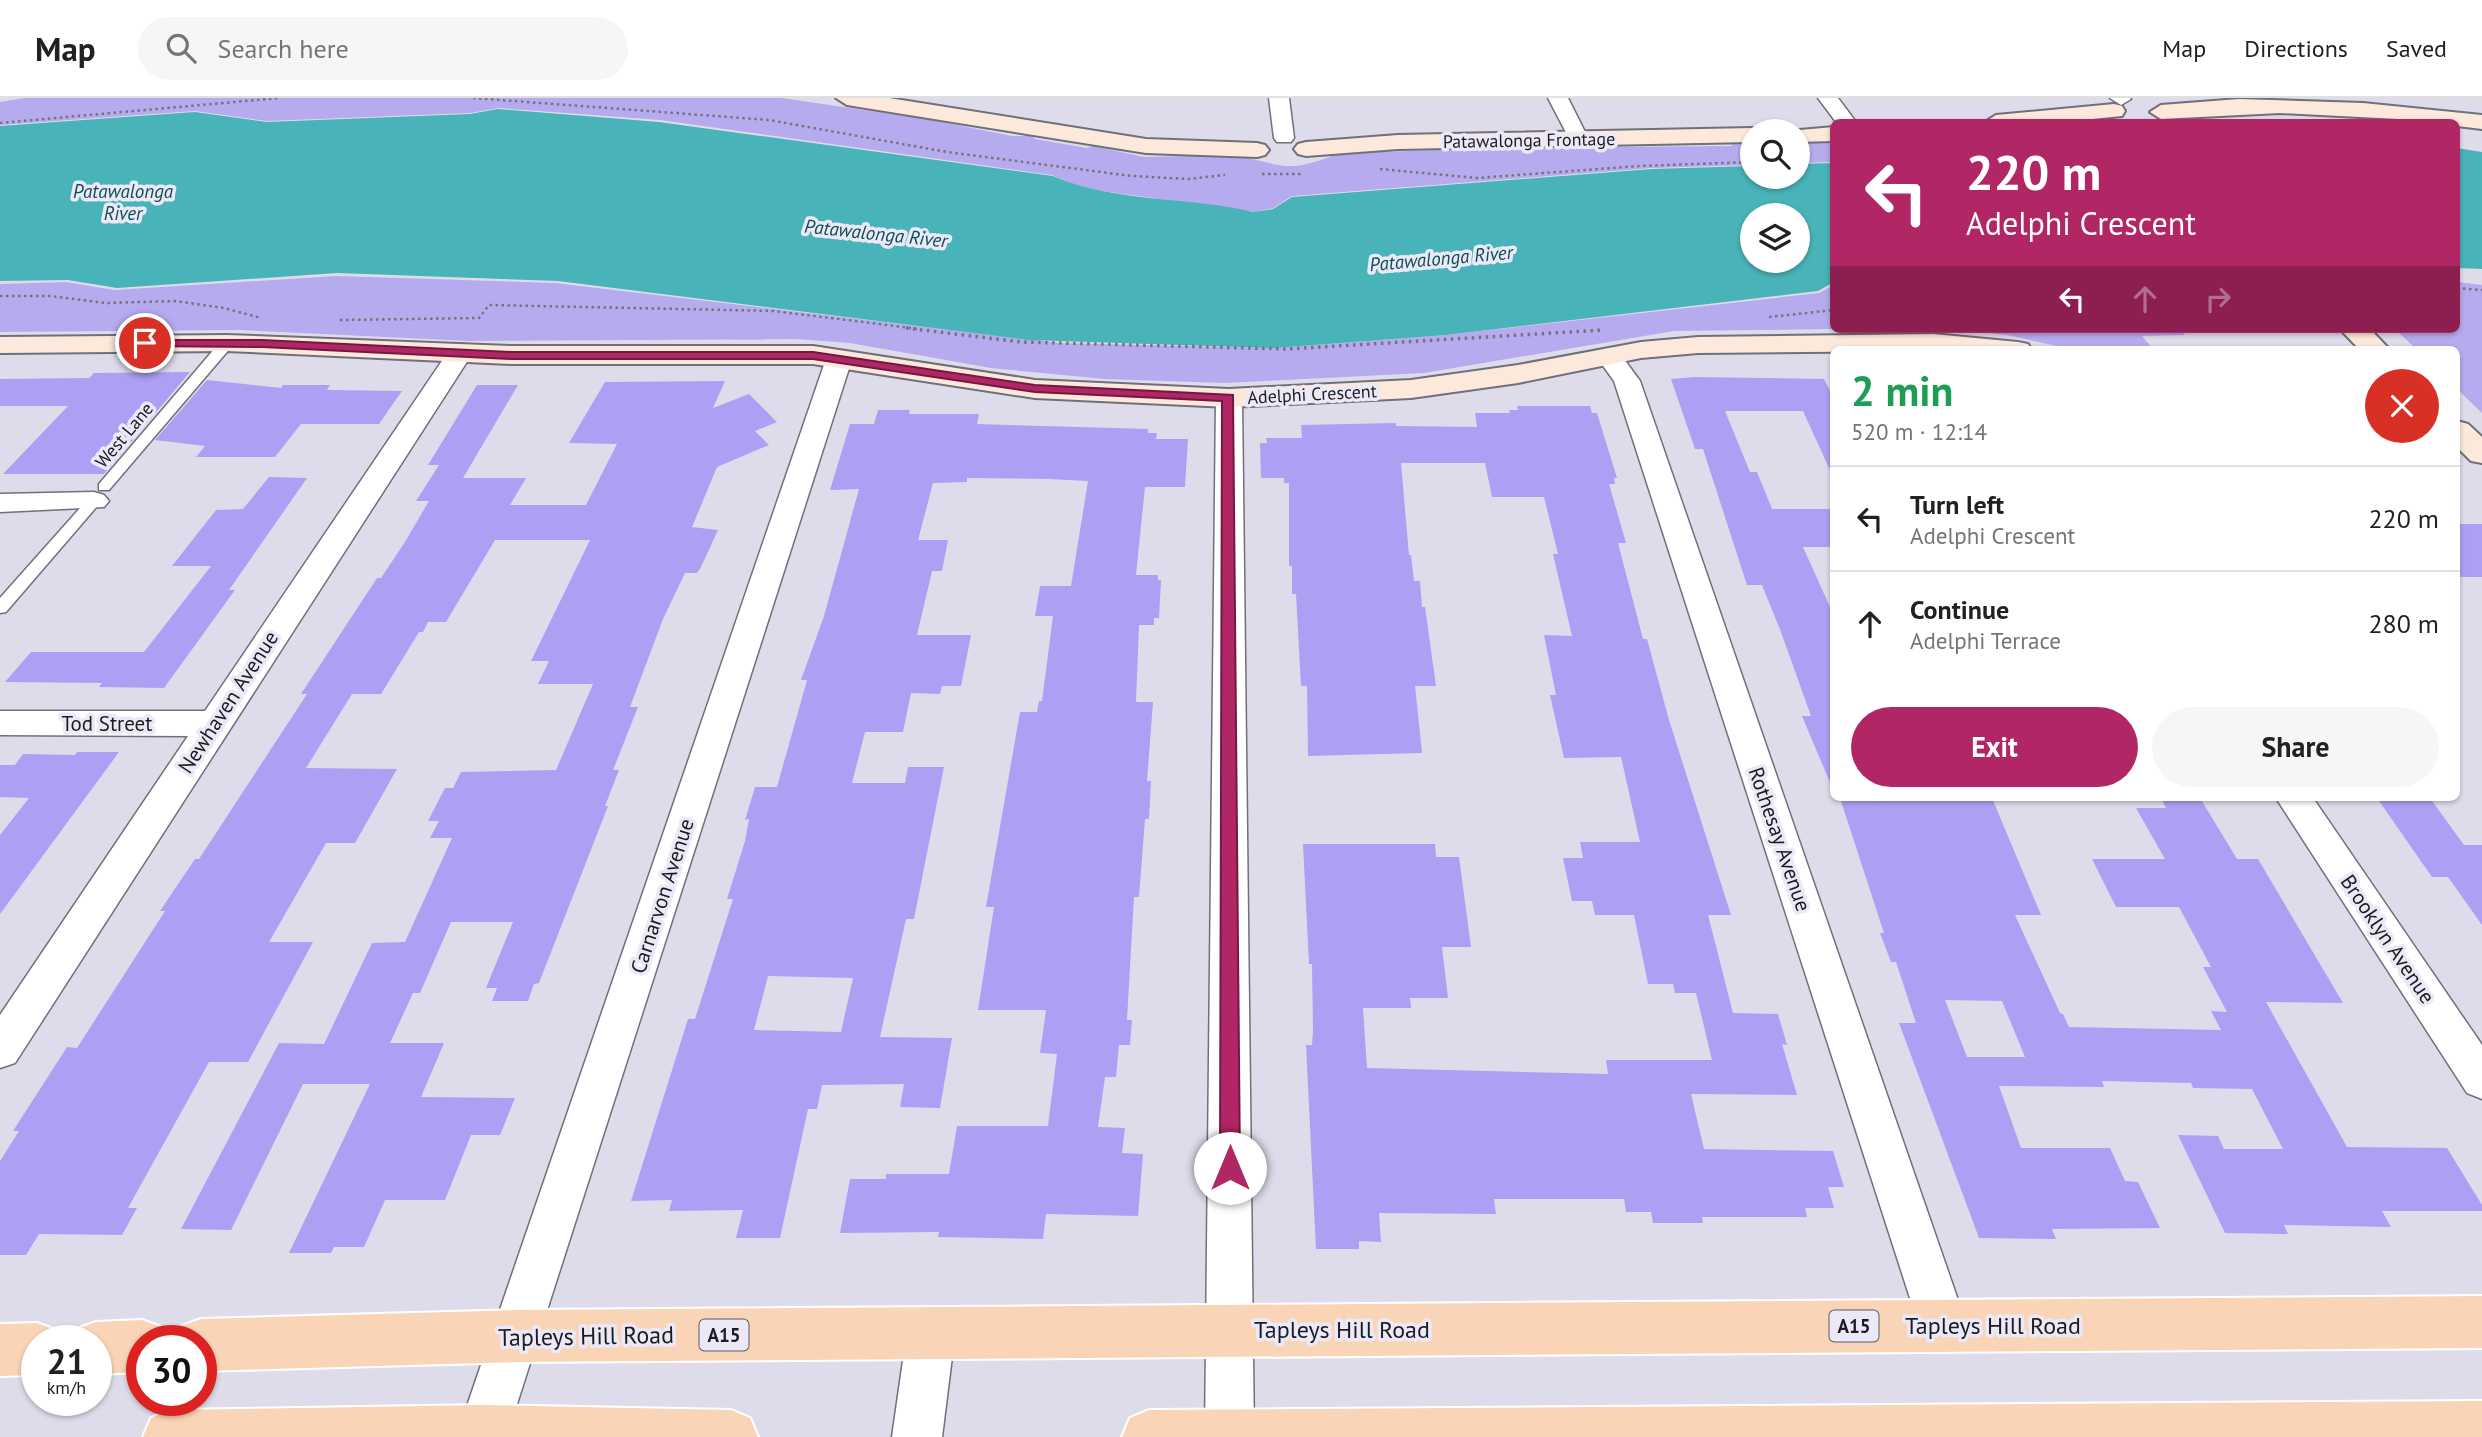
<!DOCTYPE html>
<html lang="en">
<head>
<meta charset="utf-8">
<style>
	body { margin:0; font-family:"PT Sans",sans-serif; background:#f6f6f6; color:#202124; height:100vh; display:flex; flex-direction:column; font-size:26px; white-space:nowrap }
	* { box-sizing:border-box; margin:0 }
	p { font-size:23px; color:#757577 }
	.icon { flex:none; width:38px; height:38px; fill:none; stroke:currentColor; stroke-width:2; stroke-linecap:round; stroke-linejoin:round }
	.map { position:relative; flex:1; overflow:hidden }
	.drawer { position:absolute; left:1830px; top:248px; width:630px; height:455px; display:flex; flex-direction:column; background:#fff; border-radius:10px; box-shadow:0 2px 5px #0004 }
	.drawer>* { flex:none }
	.guide { position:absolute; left:1830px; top:21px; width:630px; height:214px; border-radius:10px; box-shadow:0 2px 5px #0004; background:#b12664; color:#fff; overflow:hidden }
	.buttons { position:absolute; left:1740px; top:21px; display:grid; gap:14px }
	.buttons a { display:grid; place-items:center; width:70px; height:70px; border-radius:50%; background:#fff; box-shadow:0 2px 5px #0004; font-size:35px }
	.speed { position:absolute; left:21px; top:1227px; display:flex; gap:14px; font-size:35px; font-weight:700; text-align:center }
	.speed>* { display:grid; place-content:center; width:91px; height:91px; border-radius:50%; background:#fff; box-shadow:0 2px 5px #0004; line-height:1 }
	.speed small { font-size:18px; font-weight:400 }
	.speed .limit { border:10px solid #d22; background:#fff; color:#111 }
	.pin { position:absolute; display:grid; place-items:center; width:60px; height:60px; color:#fff; margin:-30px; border:4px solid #fff; border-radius:50%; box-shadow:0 2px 7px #0007 }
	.me { position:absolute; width:77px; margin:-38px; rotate:0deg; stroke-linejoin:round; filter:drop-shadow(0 0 5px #0008) }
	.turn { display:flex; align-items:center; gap:24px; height:147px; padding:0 21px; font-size:32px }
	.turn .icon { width:91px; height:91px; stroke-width:2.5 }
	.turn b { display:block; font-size:49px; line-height:60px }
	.lanes { display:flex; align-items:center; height:66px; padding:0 21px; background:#0003; justify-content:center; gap:35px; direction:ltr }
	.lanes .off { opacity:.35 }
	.round { display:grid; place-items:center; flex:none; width:74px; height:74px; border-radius:37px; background:#f6f6f6 }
	.overview { display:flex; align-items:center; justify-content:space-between; height:119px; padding:0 21px }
	h1 { font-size:42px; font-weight:600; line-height:52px; color:#1e9e55 }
	.cta { display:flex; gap:14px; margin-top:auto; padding:14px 21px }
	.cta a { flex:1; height:80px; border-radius:42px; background:#b12664; color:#fff; font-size:28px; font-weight:600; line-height:80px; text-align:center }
	.cta a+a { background:#f6f6f6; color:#202124 }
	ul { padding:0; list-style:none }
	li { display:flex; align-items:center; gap:21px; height:105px; padding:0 21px; border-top:2px solid #e0e0e0 }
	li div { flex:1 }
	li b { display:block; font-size:26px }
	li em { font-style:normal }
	header { display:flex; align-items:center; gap:42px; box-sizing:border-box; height:98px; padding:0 35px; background:#fff; border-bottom:2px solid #e0e0e0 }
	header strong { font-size:33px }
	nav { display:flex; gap:38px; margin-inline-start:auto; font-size:24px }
	.search { width:490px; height:63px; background:#f6f6f6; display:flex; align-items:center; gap:18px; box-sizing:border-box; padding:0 24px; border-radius:38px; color:#757577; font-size:26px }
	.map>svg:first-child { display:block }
	.green { fill:#b6abee }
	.water { fill:#48b3b9; fill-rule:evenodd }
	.building { fill:#ae9ff4; fill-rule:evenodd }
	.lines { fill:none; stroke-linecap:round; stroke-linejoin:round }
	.lane-casing { stroke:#706f7b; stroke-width:3 }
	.street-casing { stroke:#706f7b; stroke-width:3 }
	.secondary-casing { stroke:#706f7b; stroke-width:4 }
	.primary-casing { stroke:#fff; stroke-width:4 }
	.path-far1 { stroke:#75747c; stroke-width:2.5; stroke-dasharray:2.5 3.5; stroke-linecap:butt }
	.path { stroke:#75747c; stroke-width:3.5; stroke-dasharray:2.5 4.5; stroke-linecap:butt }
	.lane { fill:#fff; fill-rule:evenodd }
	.street { fill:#fff; fill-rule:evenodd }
	.secondary { fill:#fce9db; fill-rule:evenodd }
	.primary { fill:#fad4b6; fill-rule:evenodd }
	.route { fill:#b12664; stroke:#731941; stroke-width:2 }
	.labels { text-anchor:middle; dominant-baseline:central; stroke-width:7; stroke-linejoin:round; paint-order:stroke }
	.far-street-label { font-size:18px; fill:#1c1c20; stroke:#ebe9f8 }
	.far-water-label { font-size:19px; font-style:italic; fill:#0e4e51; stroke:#ebe9f8 }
	.shield { fill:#ebe9f8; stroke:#5a5a61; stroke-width:2 }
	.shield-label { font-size:19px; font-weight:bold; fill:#1c1c20 }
	.street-label { font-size:21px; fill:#1c1c20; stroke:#ebe9f8 }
	.near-street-label { font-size:24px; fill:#1c1c20; stroke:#ebe9f8 }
</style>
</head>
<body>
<header>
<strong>Map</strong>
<div class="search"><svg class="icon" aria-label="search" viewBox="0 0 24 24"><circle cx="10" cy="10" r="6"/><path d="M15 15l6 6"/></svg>Search here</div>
<nav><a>Map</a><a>Directions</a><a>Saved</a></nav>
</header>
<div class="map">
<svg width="2482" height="1339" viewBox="0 0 2482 1339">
	<rect width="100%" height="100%" fill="#dedcea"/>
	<g class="green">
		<path d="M25,0H782L932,22L1012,38H1032L1035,41L1087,50L1093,48L1144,59L1191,58C1216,44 1262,68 1289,68C1319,69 1347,44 1380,54L1609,46L1616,49L1731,48L1735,44L1752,43V67L1652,70L1292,98L1273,110L1254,114L1102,93L1077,88L1052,77L660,22L499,10L470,15L267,23L195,13L0,27V4Z"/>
		<path d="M1834,42V64L1797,65V46Z"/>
		<path d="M336,178L555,185L1060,245L1274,250L1446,237L1819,195L1834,187V231L1674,233L1424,275L1225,285L1105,281L991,270L850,245L796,241L469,243L241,232L0,234V186L66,184L114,192Z"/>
		<path d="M2457,184L2482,187V315L2457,291V252H2417L2395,231H2457Z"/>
		<path d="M1950,231H2180L2185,237L2142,238L2153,251L2198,252H2074L2007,237Z"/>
	</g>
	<g class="water">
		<path d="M498,11L659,24L1053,78C1115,105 1187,98 1253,114L1273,111L1292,99L1652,71L1752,68V79H1797V66L1834,65V184L1818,193L1446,237L1274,250L1029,242L558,183L337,175L117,190L68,182L0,183V28L195,14L267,24L470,16ZM1752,117H1797V163H1752Z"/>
		<path d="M2457,50L2482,54V171L2457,170Z"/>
	</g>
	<g class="building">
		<path d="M190,274L104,376H3L68,308H0V281L89,280L94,275Z"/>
		<path d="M1695,279L1824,281L1834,301V381L1803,313H1725L1750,374H1757L1772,411H1834V449H1803L1834,518V694L1802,618H1811L1781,534L1762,487H1747L1703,351H1695L1671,281Z"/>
		<path d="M207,282L281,290L283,287H330L327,292L402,293L379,326H301L275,359H196L205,348L155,342Z"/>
		<path d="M725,283L713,310L749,296L777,324L755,333L769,347L717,369L692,429L718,432L701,469L697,475H685L663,521L630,609H638L613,672H619L605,708H608L539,885L534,886L528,903H492L497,890H486L513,824H451L420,895H413L390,945H444L421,999L515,1000L500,1037H471L445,1102H385L364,1149H334L331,1155H289L370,986H303L231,1132L181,1131L279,945L324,946L372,845L405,844L452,740H430L439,723H428L445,690H453L461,674L556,672L593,586H538L549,563H531L590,442H495L446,524H428L423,534H419L381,596H352L306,670L397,671L355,745H326L269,844H313L248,964H209L128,1110H137L122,1137L39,1136L26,1157H0V1063L19,1033H13L67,949L77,950L165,813H160L195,761H199L307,596H301L377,480H381L405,444L429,403H416L439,367H428L477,287H518L463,380H526L510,407H586L617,346L569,345L605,284Z"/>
		<path d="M1517,308H1590L1592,315H1597L1617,380H1614L1615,386H1609L1626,445H1618L1643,541H1647L1669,622L1731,817H1708L1733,915L1778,916L1787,947L1782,946L1797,997L1691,996L1704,1051L1833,1053L1844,1089H1828L1834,1110H1805L1807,1119H1702L1703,1125H1653L1651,1114H1626L1624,1101H1494L1496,1116L1379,1115L1381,1144L1359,1143V1151H1316L1306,947H1312L1313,933L1312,866H1309L1303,746H1435L1436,759H1459L1471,849H1442L1448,900H1410L1411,910H1363L1367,970L1608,976L1606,962H1712L1696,895H1675L1673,886H1648L1634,817H1595L1592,803H1572L1563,760H1583L1580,744H1640L1621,659L1564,660L1550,597H1556L1544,537L1572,538L1553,456H1558L1544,399H1492L1485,365H1401L1409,457H1411L1414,483H1420L1422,509H1425L1436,588H1415L1422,655L1308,658L1307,588H1301L1296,496H1292V468H1289V385H1284V380H1261L1260,345H1267L1266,340H1302L1301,327L1396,325V328L1477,329L1475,315H1510L1509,312H1518Z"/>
		<path d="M878,312H910L909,316H979L977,326L1148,331V335H1157L1156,341H1188L1185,389H1145L1136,477H1158V482H1161L1159,520H1154V527H1139L1136,604H1153L1147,683H1151L1149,721H1145L1139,799H1134L1127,922H1132L1130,947H1119L1116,979H1105L1098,1029L1125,1030L1122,1055L1143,1056L1138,1118L1046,1116L1043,1141L938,1139L939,1134L840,1135L850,1081H886V1076H949L957,1028H1048L1057,956L1040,955L1046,912H978L994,809H986L1020,614H1037L1039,603H1042L1053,518H1035L1040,488H1071L1088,383L1049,381L967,380V384L933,385L918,442H948L942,473H932L917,537H971L961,588H942L940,596L911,595L903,634H865L852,685H905L908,669H944L914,821H906L880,939L952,940L940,1010L900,1009L904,986L822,987L817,1011H808L780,1140H736L743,1112L669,1113L672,1102L631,1103L688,921H695L733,801H727L745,743L749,721L745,722L755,689H777L807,582H801L824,518L859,391L830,392L850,326H874ZM768,878L853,880L841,934L754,932Z"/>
		<path d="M269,379L307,380L229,492H235L164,590L99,589L102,585L5,584L31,554H144L211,468H172L216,412L243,411Z"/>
		<rect x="2457" y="426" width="25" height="53"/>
		<path d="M77,654H119L0,816V737L29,700L0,699V667H15L23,656L75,657Z"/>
		<path d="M1840,700H1992L2041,817H2015L2060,915L2063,916L2069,929L2221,932L2211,913L2227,914L2203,869H2211L2179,809H2116L2092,761H2165L2136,710H2166L2161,700H2200L2237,761H2258L2343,905L2266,904L2347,1049L2447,1050L2482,1107V1113H2382L2391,1129L2284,1127L2288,1136L2225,1135L2178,1037L2218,1038L2224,1051H2283L2252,991L2193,990L2191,985L2102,983L2104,989L1999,988L2021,1050H2110L2125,1083L2138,1084L2160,1130L2052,1131L2056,1141L1979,1140L1899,925H1916L1896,864H1891L1880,835H1884ZM1945,902L2002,903L2025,959H1967Z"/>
		<path d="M2377,700H2430L2464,747H2482V827L2448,779H2432Z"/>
	</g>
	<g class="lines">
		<g class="lane-casing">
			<g id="lane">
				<path d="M227,241L233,245L232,248L109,392H99V386L222,242Z"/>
				<path d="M94,398L99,400V406L6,514L0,515V500L89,400Z"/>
			</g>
		</g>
		<g class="street-casing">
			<g id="street">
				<path d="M1269,0H1289L1294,40L1291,44H1277L1274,40Z"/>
				<path d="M1548,0H1568L1588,40L1585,44H1571Z"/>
				<path d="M1818,0H1838L1856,24H1836Z"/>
				<path d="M2110,0H2130L2131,1L2121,7Z"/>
				<path d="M459,248L468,251L472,256L15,965L0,970V917L188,638L0,637V613H205L450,251Z"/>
				<path d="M1609,250L1618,253L1640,283L1967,1228L1960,1245L1943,1252L1926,1245L1919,1228L1614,283L1596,258L1600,253Z"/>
				<path d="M839,253L848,256L852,261L508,1334L506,1339H460L458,1334L826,261L830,256Z"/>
				<path d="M1229,292L1238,294L1242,300L1254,1339L1205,1337L1216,300L1220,294Z"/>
				<path d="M94,394L104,397L109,403L104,409L0,414V396Z"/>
				<path d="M2276,700H2313L2482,947V1001L2467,995Z"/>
				<path d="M931,1211L948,1218L955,1235L942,1339H892L907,1235L914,1218Z"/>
			</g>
		</g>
		<g class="secondary-casing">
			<g id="secondary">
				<path d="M836,0H889L1146,41L1257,45L1265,47L1269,52L1265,57L1257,59L1146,55L847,7Z"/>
				<path d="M2239,1L2363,5L2482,17V31L2457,28V24L2280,15L2161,21L2150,14L2161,7Z"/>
				<path d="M2114,6L2122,8L2125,13L2122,18L2063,24H1985L1996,17Z"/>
				<path d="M1834,29V43L1797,44V33H1788Z"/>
				<path d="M1752,30L1761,33H1752V44L1398,51L1306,58L1298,56L1294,51L1298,46L1306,44L1398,37Z"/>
				<path d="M2340,231H2370L2390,252H2360Z"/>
				<path d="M1933,236L2018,244L2028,246L2032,252L1698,255L1641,260L1518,285L1411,300L1229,309L1035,300L813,266H511L227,253L0,255V239L227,237L511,248H813L1035,282L1229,291L1411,282L1518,267L1641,244L1698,239Z"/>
				<path d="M2457,323L2468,326L2482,339V365L2471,363L2457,349Z"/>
			</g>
		</g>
		<g class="primary-casing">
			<g id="primary">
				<path d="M2482,1198V1250L516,1264L201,1273V1242H177L182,1228L201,1221L516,1212Z"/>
				<path d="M142,1222L161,1229L166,1242H142V1274L96,1276V1242H73L77,1231L96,1224Z"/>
				<path d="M37,1225L56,1232L60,1242H37V1277L0,1278V1226Z"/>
				<path d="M2482,1303V1339H1122L1130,1320L1149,1312Z"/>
				<path d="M483,1307L731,1312L750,1320L758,1339H143L151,1320L170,1312Z"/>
			</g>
		</g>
		<g class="path-far1">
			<path d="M473,0L769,22L947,54L1132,78L1188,81L1225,77"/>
			<path d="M0,25L279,0"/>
			<path d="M1380,71L1477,80L1639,68L1752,64"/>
			<path d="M1262,76H1302"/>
			<path d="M2457,190L2482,192"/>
			<path d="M0,198H51L106,205L175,203L224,210L261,220"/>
			<path d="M1769,219L1834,212"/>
			<path d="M340,222L479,220L489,207L774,213L919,231"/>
		</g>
		<path class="path" d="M906,230L1021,244L1287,251L1603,232"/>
		<use href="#lane" class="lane"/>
		<use href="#street" class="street"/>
		<use href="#secondary" class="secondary"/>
		<use href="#primary" class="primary"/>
	</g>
	<path class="route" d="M145,242H262L511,254H813L1035,287L1233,297L1240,1070L1237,1077L1230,1080L1223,1077L1220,1070L1222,303L1035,294L813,261H511L262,249L141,248L139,245Z"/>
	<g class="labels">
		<g class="far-street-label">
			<text transform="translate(1529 42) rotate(-1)">Patawalonga Frontage</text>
			<text transform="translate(1312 296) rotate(-3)">Adelphi Crescent</text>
			<text transform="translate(124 337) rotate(-50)">West Lane</text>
		</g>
		<g class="far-water-label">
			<text x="123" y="93">Patawalonga<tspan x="123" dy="22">River</tspan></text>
			<text transform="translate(876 135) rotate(6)">Patawalonga River</text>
			<text transform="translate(1441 160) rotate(-5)">Patawalonga River</text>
		</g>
		<g class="shield">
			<rect x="1829.5" y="1212.5" width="49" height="31" rx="5"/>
			<rect x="699.5" y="1221.5" width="49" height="31" rx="5"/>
		</g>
		<g class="shield-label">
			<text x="1854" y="1228">A15</text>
			<text x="724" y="1237">A15</text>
		</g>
		<g class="street-label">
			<text transform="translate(228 604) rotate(-57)">Newhaven Avenue</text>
			<text x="107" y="625">Tod Street</text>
			<text transform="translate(1780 741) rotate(71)">Rothesay Avenue</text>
			<text transform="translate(662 798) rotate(-72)">Carnarvon Avenue</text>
			<text transform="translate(2388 841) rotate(56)">Brooklyn Avenue</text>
		</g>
		<g class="near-street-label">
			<text x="1993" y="1227">Tapleys Hill Road</text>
			<text x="1342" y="1231">Tapleys Hill Road</text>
			<text transform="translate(586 1238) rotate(-1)">Tapleys Hill Road</text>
		</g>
	</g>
</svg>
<div class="buttons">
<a><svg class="icon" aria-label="search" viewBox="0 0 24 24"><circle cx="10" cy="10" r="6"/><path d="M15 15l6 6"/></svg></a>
<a><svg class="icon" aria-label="layers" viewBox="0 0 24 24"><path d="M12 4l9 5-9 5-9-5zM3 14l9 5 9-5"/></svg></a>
</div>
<div class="speed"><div>21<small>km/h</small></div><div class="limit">30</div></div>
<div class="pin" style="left:145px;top:245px;background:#d93025"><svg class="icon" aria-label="arrive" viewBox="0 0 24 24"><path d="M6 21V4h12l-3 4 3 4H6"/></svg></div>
<svg class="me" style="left:1230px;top:1070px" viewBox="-20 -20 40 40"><circle r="19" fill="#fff"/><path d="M0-13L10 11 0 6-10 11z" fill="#b12664"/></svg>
<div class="guide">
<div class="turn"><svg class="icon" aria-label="left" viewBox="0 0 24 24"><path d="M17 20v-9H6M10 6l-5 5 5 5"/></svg><div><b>220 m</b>Adelphi Crescent</div></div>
<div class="lanes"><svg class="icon" aria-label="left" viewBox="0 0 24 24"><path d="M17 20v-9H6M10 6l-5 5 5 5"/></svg><svg class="icon off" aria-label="ahead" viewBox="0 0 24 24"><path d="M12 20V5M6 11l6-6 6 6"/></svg><svg class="icon off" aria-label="right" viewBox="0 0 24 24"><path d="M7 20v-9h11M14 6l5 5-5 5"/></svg></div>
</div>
<section class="drawer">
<div class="overview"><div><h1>2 min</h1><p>520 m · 12:14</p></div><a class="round" style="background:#d93025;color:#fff"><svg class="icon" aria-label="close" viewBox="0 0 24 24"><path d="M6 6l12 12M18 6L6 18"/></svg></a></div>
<ul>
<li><svg class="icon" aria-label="left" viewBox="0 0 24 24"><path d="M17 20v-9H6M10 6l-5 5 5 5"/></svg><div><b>Turn left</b><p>Adelphi Crescent</p></div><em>220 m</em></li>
<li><svg class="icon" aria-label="ahead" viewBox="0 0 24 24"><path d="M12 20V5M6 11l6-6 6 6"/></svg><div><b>Continue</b><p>Adelphi Terrace</p></div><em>280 m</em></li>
</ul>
<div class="cta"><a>Exit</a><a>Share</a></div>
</section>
</div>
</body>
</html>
